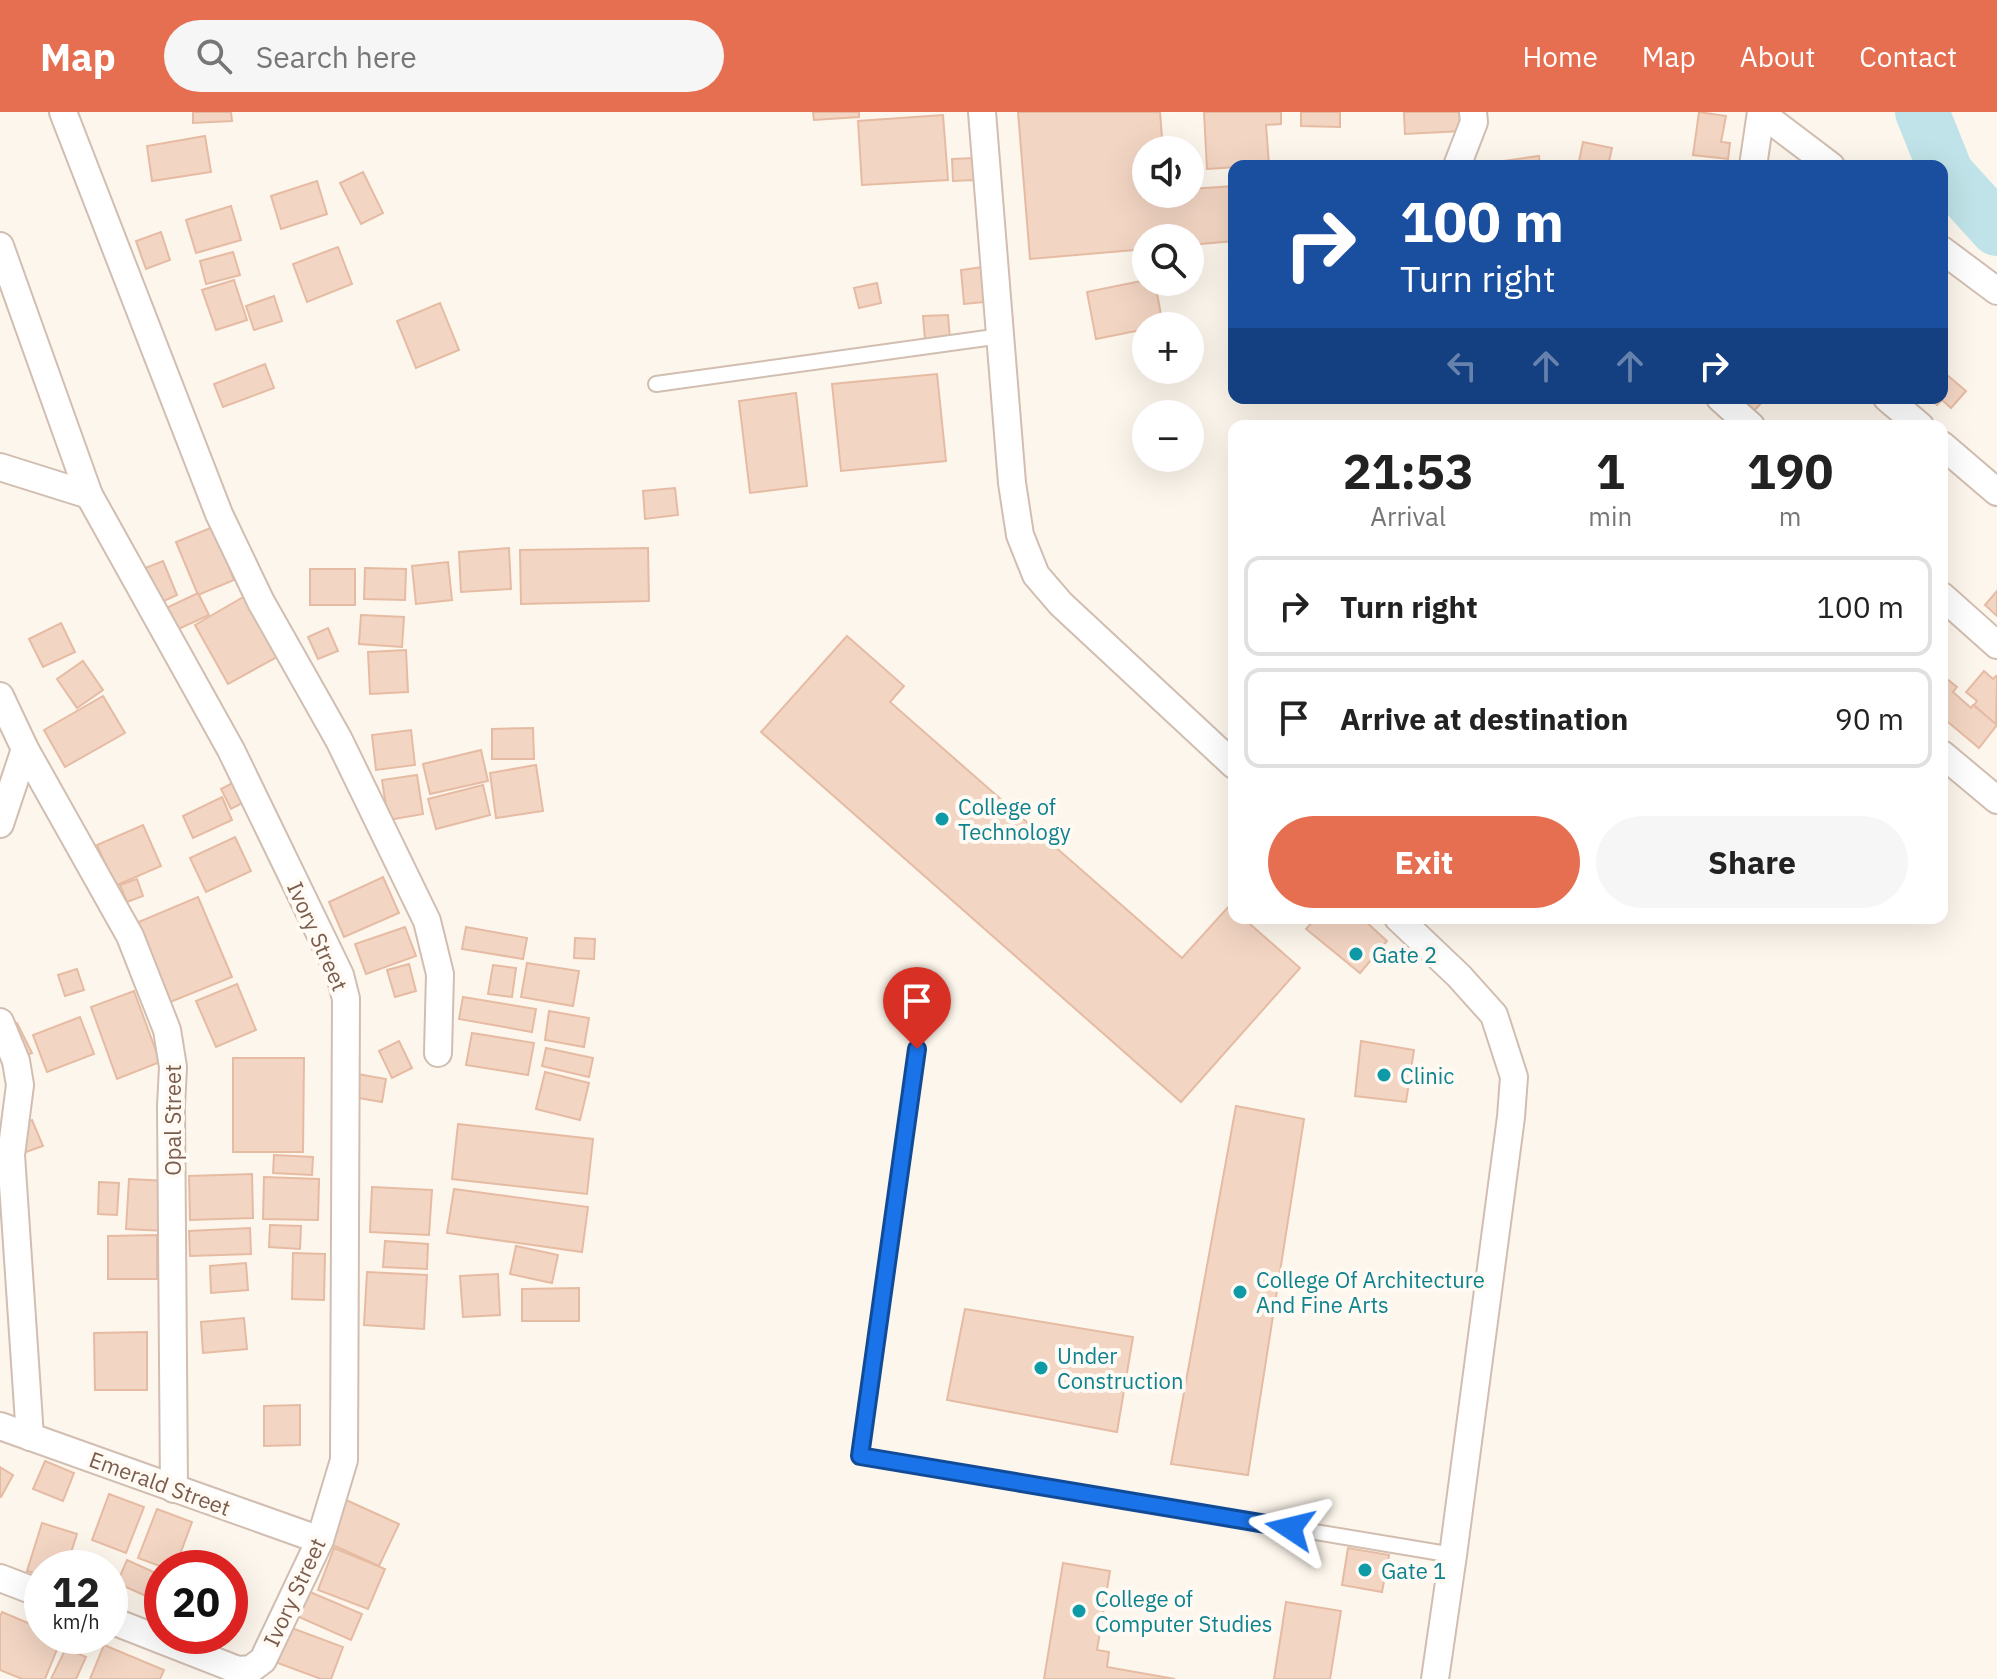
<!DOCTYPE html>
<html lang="en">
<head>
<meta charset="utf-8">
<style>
	body { margin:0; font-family:"IBM Plex Sans",sans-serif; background:#f6f6f6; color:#222; height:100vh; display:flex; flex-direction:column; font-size:30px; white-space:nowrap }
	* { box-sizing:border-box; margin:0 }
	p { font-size:26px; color:#767676 }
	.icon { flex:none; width:44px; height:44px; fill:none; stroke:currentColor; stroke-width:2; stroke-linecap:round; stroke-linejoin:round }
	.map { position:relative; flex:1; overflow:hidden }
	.panel { position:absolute; left:1228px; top:308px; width:720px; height:504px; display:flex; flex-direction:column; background:#fff; border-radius:16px; box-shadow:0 8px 32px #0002 }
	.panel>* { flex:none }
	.hud { position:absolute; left:1228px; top:48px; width:720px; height:244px; border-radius:16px; box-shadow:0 8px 32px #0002; background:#1a4fa0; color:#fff; overflow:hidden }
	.buttons { position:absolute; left:1132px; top:24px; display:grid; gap:16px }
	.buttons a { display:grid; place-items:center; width:72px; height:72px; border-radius:50%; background:#fff; box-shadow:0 8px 32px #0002; font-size:40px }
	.speed { position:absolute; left:24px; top:1438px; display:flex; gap:16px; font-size:40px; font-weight:700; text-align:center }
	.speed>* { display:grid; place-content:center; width:104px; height:104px; border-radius:50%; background:#fff; box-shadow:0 8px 32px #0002; line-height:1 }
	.speed small { font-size:20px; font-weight:400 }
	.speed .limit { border:12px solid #d22; background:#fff; color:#111 }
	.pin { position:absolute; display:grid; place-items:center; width:68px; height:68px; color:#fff; margin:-82px -34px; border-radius:50% 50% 50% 0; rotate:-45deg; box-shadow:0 0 8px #0007 }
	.pin .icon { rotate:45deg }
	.me { position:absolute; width:88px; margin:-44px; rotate:280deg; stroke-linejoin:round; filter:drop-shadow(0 0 6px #0008) }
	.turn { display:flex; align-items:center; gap:28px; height:168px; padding:0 40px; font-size:36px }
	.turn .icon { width:104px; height:104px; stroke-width:2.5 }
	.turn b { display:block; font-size:56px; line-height:68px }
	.lanes { display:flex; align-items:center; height:76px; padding:0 40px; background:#0003; justify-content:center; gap:40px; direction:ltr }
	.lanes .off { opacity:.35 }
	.eta { display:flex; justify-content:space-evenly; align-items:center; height:136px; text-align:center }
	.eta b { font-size:48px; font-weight:700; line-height:56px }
	.button { display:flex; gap:16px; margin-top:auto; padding:16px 40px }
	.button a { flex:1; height:92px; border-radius:48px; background:#e76f51; color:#fff; font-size:32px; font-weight:700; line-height:92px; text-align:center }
	.button a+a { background:#f6f6f6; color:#222 }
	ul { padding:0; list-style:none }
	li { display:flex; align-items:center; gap:24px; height:100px; margin:0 16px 12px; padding:0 24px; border:4px solid #e0e0e0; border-radius:16px }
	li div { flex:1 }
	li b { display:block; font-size:30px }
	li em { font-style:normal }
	header { display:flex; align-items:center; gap:48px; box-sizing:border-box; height:112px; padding:0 40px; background:#e76f51; color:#fff }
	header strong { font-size:38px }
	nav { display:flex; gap:44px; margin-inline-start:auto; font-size:28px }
	.search { width:560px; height:72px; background:#f6f6f6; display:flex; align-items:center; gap:20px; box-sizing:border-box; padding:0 28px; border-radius:44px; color:#767676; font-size:30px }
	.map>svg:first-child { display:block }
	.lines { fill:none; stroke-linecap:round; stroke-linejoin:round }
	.river { stroke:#bfe3e8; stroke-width:54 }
	.building { fill:#f3d5c3; stroke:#e6bba3; stroke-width:2 }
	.lane-casing { stroke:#d1beb0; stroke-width:18 }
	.street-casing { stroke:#d1beb0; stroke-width:30 }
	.lane { stroke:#fff; stroke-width:14 }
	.street { stroke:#fff; stroke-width:26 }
	.route-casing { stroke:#114b97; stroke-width:20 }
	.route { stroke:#1a73e8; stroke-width:14 }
	.culture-dot { fill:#0f9aa8; stroke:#fffaf3; stroke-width:3 }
	.labels { text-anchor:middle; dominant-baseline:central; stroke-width:8; stroke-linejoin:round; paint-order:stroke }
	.culture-label { font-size:22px; fill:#0d838f; stroke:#fffaf3; text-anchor:start }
	.street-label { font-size:22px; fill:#7a5c4d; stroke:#fffaf3 }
</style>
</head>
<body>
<header>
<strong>Map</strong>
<div class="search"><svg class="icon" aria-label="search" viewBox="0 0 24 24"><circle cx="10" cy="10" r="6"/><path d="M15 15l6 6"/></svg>Search here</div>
<nav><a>Home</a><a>Map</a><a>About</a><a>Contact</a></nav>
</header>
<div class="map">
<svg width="1997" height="1567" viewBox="0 0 1997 1567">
	<rect width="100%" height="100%" fill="#fdf6ec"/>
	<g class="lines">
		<path class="river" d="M1922,0L1947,62L1997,117"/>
	</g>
	<g class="building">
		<path d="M193,0H231L232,9L193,11Z"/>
		<path d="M813,0H859V5L814,8Z"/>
		<path d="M1018,0H1160L1163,38H1146V82H1190V77L1234,74V129L1190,133V126H1146V137L1030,147Z"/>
		<path d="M1204,0H1281V12L1266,13L1269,53L1207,57Z"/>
		<path d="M1301,0H1340V15L1301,14Z"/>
		<path d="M1404,0H1461L1462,19L1405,22Z"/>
		<path d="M1699,0L1726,4L1721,30L1730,31L1728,47L1693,43Z"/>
		<path d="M943,3L948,68L862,73L858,9Z"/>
		<path d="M205,24L211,60L152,69L147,34Z"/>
		<path d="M1583,30L1612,36L1608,54H1578Z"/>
		<path d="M1539,44L1540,54H1497L1496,50Z"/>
		<path d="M974,46L975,68L953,69L952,47Z"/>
		<path d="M363,60L383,101L361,112L340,71Z"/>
		<path d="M317,69L327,102L281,117L271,84Z"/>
		<path d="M231,94L241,128L196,141L186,108Z"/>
		<path d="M161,120L170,148L146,157L136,129Z"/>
		<path d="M338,135L352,172L307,190L293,152Z"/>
		<path d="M233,140L240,163L206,172L200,149Z"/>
		<path d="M990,154L994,189L964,192L961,158Z"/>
		<path d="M234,168L247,208L216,218L202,178Z"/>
		<path d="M1146,168V170H1155L1163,214H1146V217L1096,227L1087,180Z"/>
		<path d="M877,171L881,191L859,196L854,176Z"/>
		<path d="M274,184L282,209L254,218L246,194Z"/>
		<path d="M440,191L459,238L416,256L397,209Z"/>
		<path d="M948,203L950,227L925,228L923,204Z"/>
		<path d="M265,252L274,276L223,295L214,272Z"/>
		<path d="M937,262L946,349L841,359L832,272Z"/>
		<path d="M1946,262L1966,279L1951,296L1942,288L1937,293L1929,286H1942V266Z"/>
		<path d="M796,281L807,374L750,381L739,289Z"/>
		<path d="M1729,286H1766L1749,304Z"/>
		<path d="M675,376L678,403L645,407L643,379Z"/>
		<path d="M213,415L234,468L198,483L176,430Z"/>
		<path d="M509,436L511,477L461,480L459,440Z"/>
		<path d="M648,436L649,489L521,492L520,438Z"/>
		<path d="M163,449L177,483L155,493L140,458Z"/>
		<path d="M448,450L452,488L416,492L412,454Z"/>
		<path d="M365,456L406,457L405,488L364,487Z"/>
		<rect x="310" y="457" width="45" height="36"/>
		<path d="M1997,479V504L1985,493Z"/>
		<path d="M198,481L209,503L170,521L160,499Z"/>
		<path d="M250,481L284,541L228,572L195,513Z"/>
		<path d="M361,503L404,505L402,535L359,532Z"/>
		<path d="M61,511L75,540L43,555L29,527Z"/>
		<path d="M328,516L338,539L318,547L308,525Z"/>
		<path d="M847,524L904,574L890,590L1182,846L1229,794L1234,798V806H1243L1300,856L1181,990L761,620Z"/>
		<path d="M406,538L408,580L370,582L368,540Z"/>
		<path d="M83,549L103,578L77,596L57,567Z"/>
		<path d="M1984,559L1993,567L1996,564L1997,565L1996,613L1974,593L1977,589L1966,580Z"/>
		<path d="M1942,563L1957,575L1953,580L1971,596L1973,593L1997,613L1979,636L1942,605Z"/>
		<path d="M103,584L125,621L65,655L44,618Z"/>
		<path d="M533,616L534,647H492V617Z"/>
		<path d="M411,618L415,653L376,658L372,623Z"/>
		<path d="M481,638L488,669L430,682L423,652Z"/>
		<path d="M536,653L543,699L496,706L490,661Z"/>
		<path d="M417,663L423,702L388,708L382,668Z"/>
		<path d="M240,667L250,687L231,697L221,677Z"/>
		<path d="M483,673L490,703L436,717L428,687Z"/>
		<path d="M222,685L232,708L193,726L183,704Z"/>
		<path d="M143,713L161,754L115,774L97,733Z"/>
		<path d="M235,725L251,759L206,780L190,746Z"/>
		<path d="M383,765L399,801L344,825L329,790Z"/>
		<path d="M137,767L143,784L127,790L120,773Z"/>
		<path d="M198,785L232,865L163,893L129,814Z"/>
		<path d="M1316,806H1362L1387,829L1360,861L1306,817Z"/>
		<path d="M405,815L416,844L366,862L355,832Z"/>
		<path d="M466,815L527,826L523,847L462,837Z"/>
		<path d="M575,826L595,827L594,847L574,846Z"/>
		<path d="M527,851L579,859L573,894L521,885Z"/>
		<path d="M409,852L416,879L395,885L387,858Z"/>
		<path d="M493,853L516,856L512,885L488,882Z"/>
		<path d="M77,857L84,878L65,884L58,863Z"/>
		<path d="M237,872L256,918L216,935L196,889Z"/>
		<path d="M134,879L160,950L117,967L91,895Z"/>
		<path d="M463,885L536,897L532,920L459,907Z"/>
		<path d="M549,899L589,906L584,935L545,928Z"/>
		<path d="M80,905L94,942L47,960L33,923Z"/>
		<path d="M17,911L32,941L14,949L0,919Z"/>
		<path d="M472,921L534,931L528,963L466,953Z"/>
		<path d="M399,929L412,956L392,966L379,939Z"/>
		<path d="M1361,929L1414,938L1406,990L1355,984Z"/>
		<path d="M546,936L593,946L589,965L542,954Z"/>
		<path d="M233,946H304L303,1040H233Z"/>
		<path d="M545,960L589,971L580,1008L536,997Z"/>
		<path d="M352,961L386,967L382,990L347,984Z"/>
		<path d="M1236,994L1304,1007L1248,1363L1171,1352Z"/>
		<path d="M32,1008L43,1034L26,1040L16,1015Z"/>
		<path d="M458,1012L593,1027L587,1082L452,1067Z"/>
		<path d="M274,1043L313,1045L312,1063L273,1061Z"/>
		<path d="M252,1062L253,1106L190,1108L189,1064Z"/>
		<path d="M264,1065L319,1067L318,1108L263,1107Z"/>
		<path d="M129,1067L168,1069L165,1119L126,1117Z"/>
		<path d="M99,1070L119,1071L117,1103L98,1102Z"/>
		<path d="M372,1075L432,1078L429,1123L370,1120Z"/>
		<path d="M454,1077L588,1095L582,1140L447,1121Z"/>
		<path d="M270,1113L301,1114L300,1137L269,1135Z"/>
		<path d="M250,1116L251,1142L190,1144L189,1119Z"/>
		<path d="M157,1123V1167H108V1124Z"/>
		<path d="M385,1129L428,1132L427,1157L383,1155Z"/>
		<path d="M516,1134L558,1143L552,1171L510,1162Z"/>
		<path d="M293,1141L325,1142L324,1188L292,1187Z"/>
		<path d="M246,1151L248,1178L211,1181L210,1154Z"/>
		<path d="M367,1160L427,1163L424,1217L364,1213Z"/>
		<path d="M498,1162L500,1203L463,1205L460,1164Z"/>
		<path d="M579,1176V1209H522V1177Z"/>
		<path d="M965,1197L1133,1225L1117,1320L947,1288Z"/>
		<path d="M244,1206L247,1237L203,1241L201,1210Z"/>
		<path d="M147,1220V1278H95L94,1221Z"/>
		<path d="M300,1293V1333L264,1334V1294Z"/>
		<path d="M45,1349L74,1361L63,1389L33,1377Z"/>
		<path d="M0,1355L13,1363L1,1385H0Z"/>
		<path d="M109,1382L144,1395L126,1441L92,1428Z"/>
		<path d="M346,1388L399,1412L379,1454L326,1430Z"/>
		<path d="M157,1397L192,1410L175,1456H165L138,1446Z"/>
		<path d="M42,1411L77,1422L66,1456H42V1464L27,1459Z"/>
		<path d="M334,1436L385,1457L368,1497L318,1478Z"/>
		<path d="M1348,1436L1389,1443L1382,1480L1342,1473Z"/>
		<path d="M127,1448L158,1462L148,1485L117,1471Z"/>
		<path d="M1063,1451L1110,1459L1097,1538L1109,1540L1107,1555L1175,1567H1044Z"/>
		<path d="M162,1472V1505L149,1499Z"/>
		<path d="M310,1480L362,1502L351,1528L299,1505Z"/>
		<path d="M1286,1490L1341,1499L1330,1567H1274Z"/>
		<path d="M2,1500L42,1517V1524L62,1525L45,1567H22L0,1558V1505Z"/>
		<path d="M289,1515L343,1535L331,1567H321L275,1550Z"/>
		<path d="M104,1533L164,1558L160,1567H90Z"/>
		<path d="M66,1536L86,1545L76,1567H51Z"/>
	</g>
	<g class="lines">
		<g class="lane-casing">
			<g id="lane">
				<path d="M656,272L1001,224"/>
				<path d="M917,937L860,1344L1453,1443"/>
			</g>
		</g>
		<g class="street-casing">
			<g id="street">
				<path d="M63,0L219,402L261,490L339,628L427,809L440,862L438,941"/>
				<path d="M982,0L1012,371L1020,423L1036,463L1061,492L1234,653"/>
				<path d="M1761,1L1831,54"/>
				<path d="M1457,54L1474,10L1473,0"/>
				<path d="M1753,54L1761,0"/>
				<path d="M0,134L89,383L231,638L340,863L346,887L344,1348L320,1428L263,1548L251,1557L238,1558L110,1508"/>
				<path d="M1942,138L1997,179"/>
				<path d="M1720,286L1751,314"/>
				<path d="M1887,286L1920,314"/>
				<path d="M1942,333L1997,380"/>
				<path d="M0,355L89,383"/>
				<path d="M1942,484L1997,533"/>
				<path d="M0,584L25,637L130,824L167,918L173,955L171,994L174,1377"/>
				<path d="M1942,642L1997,688"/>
				<path d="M0,712L25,637"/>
				<path d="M1398,806L1459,864L1494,903L1514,965L1511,1005L1453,1443L1435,1567"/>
				<path d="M0,910L16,949L20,973L11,1043L30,1325"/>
				<path d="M0,1314L320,1428"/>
				<path d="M0,1466L42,1482"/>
			</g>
		</g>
		<use href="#lane" class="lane"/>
		<use href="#street" class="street"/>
	</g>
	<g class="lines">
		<g class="route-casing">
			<path id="route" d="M917,937L860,1344L1290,1416"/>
		</g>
		<use href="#route" class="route"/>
	</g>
	<g class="culture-dot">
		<circle cx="942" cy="707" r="8"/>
		<circle cx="1356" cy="842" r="8"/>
		<circle cx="1384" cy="963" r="8"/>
		<circle cx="1240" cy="1180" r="8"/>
		<circle cx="1041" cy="1256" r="8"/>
		<circle cx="1365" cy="1458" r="8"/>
		<circle cx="1079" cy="1499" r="8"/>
	</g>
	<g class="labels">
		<g class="culture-label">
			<text x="958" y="694">College of<tspan x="958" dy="25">Technology</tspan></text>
			<text x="1372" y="842">Gate 2</text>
			<text x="1400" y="963">Clinic</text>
			<text x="1256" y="1167">College Of Architecture<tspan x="1256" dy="25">And Fine Arts</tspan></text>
			<text x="1057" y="1243">Under<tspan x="1057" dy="25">Construction</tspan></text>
			<text x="1381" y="1458">Gate 1</text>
			<text x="1095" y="1486">College of<tspan x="1095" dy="25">Computer Studies</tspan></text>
		</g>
		<g class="street-label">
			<text transform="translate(318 824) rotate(66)">Ivory Street</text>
			<text transform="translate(172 1008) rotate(-90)">Opal Street</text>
			<text transform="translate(160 1371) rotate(20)">Emerald Street</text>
			<text transform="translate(294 1480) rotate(-65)">Ivory Street</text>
		</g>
	</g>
</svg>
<div class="buttons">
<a><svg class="icon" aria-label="sound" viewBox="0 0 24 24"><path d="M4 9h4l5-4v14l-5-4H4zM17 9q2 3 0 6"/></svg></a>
<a><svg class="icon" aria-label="search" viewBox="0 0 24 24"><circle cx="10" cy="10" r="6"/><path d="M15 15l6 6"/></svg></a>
<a>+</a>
<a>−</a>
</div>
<div class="speed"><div>12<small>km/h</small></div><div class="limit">20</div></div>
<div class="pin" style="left:917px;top:937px;background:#d93025"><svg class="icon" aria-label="arrive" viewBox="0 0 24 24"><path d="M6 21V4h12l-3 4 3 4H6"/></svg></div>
<svg class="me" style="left:1290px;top:1416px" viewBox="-20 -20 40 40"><path d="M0-17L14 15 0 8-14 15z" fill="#1a73e8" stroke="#fff" stroke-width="4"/></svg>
<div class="hud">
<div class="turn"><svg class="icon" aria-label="right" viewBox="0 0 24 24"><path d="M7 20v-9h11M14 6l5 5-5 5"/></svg><div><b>100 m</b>Turn right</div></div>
<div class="lanes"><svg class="icon off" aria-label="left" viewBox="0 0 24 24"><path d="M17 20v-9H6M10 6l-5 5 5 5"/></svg><svg class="icon off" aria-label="ahead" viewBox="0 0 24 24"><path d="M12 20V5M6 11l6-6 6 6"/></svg><svg class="icon off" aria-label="ahead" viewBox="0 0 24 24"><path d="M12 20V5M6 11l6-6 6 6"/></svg><svg class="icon" aria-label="right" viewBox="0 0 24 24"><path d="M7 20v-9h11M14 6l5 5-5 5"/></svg></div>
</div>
<section class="panel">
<div class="eta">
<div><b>21:53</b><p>Arrival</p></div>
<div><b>1</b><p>min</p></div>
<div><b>190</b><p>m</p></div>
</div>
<ul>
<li><svg class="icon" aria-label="right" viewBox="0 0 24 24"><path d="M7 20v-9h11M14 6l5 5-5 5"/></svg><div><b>Turn right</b></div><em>100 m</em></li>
<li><svg class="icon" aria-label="arrive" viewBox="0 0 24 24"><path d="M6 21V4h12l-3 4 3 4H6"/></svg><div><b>Arrive at destination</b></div><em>90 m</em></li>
</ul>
<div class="button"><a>Exit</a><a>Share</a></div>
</section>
</div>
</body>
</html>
